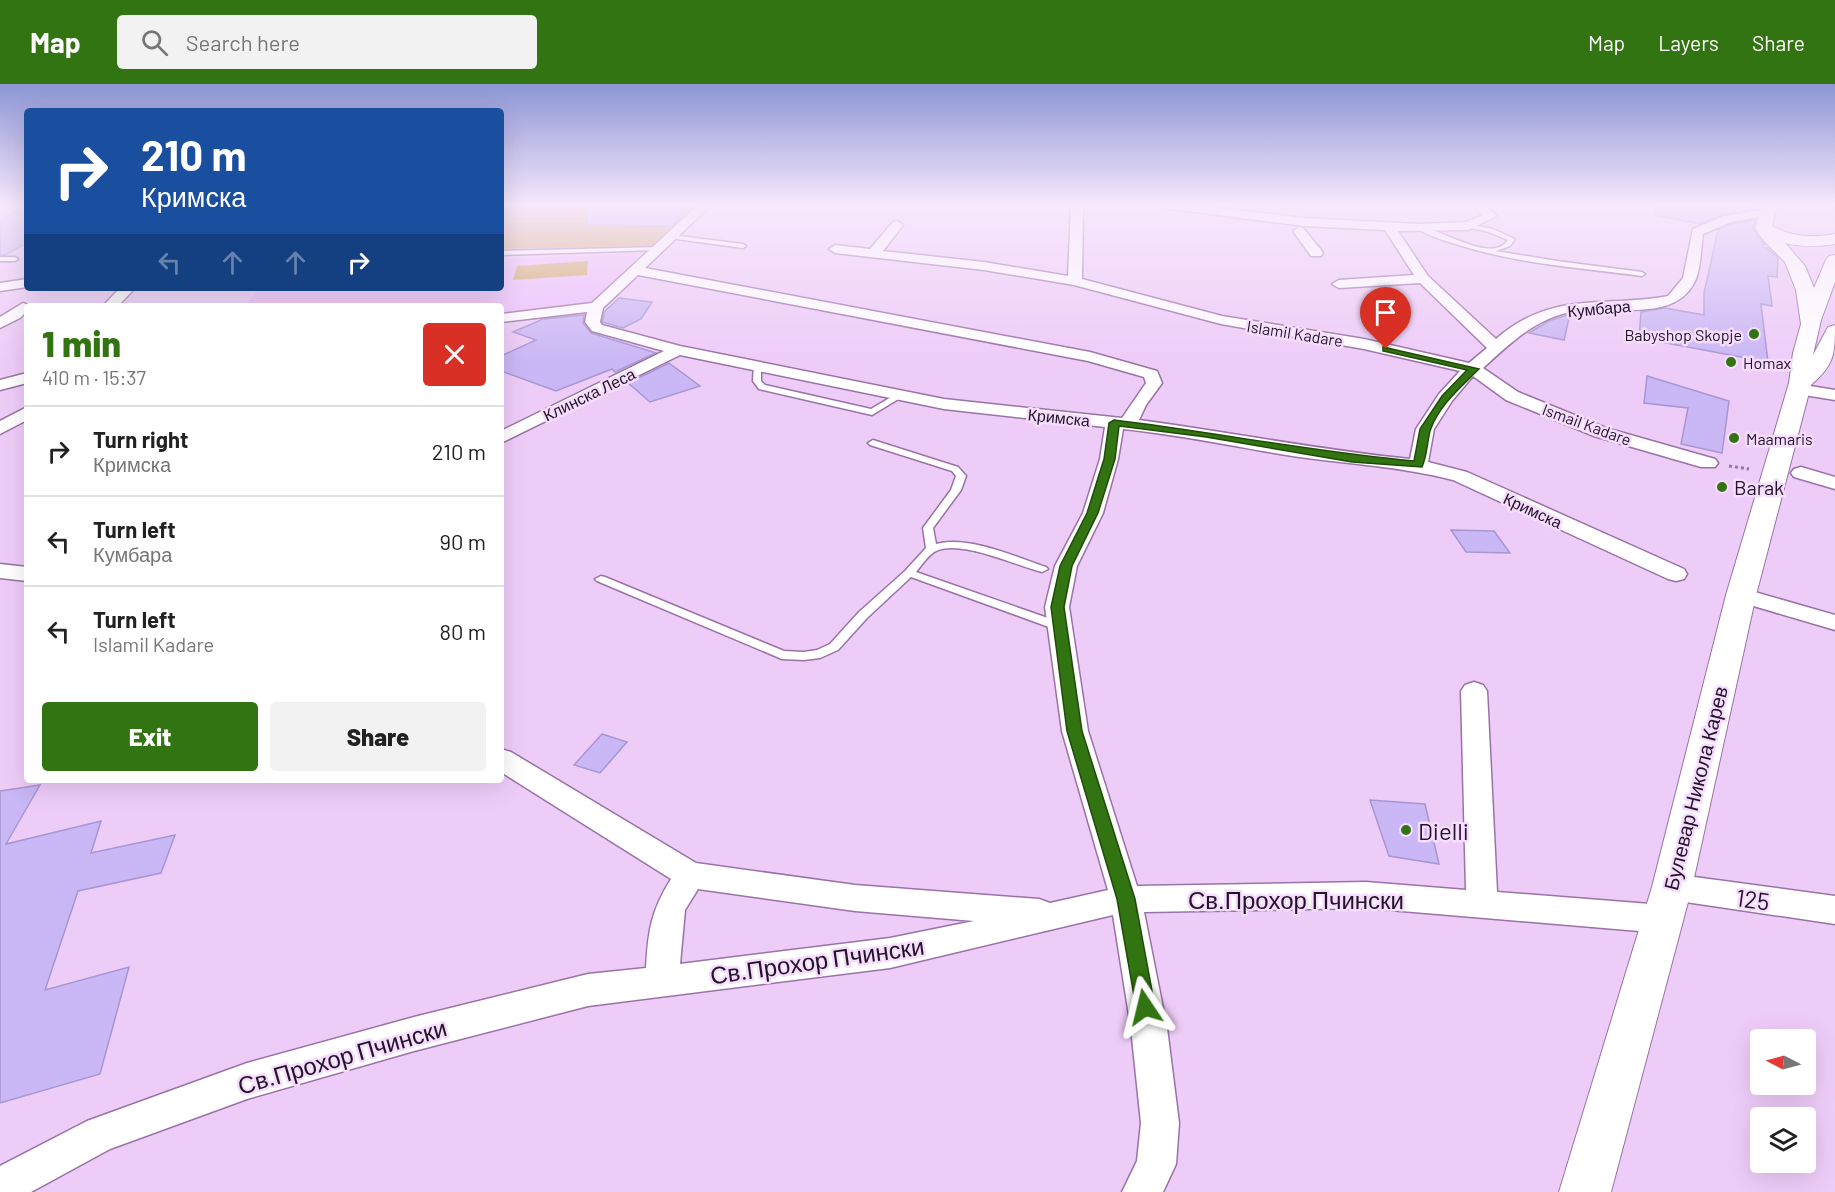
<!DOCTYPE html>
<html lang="en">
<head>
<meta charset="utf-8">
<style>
	body { margin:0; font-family:Barlow,sans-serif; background:#f2f2f2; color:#222; height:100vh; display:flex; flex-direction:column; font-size:22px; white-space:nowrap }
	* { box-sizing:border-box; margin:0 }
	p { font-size:20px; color:#767676 }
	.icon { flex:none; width:33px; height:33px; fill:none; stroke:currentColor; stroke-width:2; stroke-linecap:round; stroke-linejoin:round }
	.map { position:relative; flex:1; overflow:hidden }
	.side { position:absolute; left:24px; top:219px; width:480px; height:480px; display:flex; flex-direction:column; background:#fff; border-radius:6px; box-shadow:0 6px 24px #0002 }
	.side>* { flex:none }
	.hud { position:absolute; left:24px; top:24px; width:480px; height:183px; border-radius:6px; box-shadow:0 6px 24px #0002; background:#1a4fa0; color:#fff; overflow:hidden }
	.needle { width:39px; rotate:276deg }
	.fabs { position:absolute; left:1750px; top:945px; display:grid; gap:12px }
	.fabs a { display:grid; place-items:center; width:66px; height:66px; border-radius:6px; background:#fff; box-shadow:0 6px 24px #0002; font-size:30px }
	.pin { position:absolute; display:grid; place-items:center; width:51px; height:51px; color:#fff; margin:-62px -26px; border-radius:50% 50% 50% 0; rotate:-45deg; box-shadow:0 0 6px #0007 }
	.pin .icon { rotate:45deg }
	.me { position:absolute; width:66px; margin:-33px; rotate:350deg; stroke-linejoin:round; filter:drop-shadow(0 0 4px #0008) }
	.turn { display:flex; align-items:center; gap:21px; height:126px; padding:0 18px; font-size:27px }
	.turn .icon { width:78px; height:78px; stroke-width:2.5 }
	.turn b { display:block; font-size:42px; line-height:51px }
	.lanes { display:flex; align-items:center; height:57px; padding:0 18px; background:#0003; justify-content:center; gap:30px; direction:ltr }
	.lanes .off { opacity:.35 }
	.round { display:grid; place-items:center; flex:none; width:63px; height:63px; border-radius:6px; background:#f2f2f2 }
	.overview { display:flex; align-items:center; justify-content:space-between; height:102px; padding:0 18px }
	h1 { font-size:36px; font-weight:800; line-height:45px; color:#327411 }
	.button { display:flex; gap:12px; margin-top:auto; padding:12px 18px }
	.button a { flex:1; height:69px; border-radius:6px; background:#327411; color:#fff; font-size:24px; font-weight:800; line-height:69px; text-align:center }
	.button a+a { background:#f2f2f2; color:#222 }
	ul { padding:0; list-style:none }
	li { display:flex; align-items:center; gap:18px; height:90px; padding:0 18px; border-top:2px solid #e0e0e0 }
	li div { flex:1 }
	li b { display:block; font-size:22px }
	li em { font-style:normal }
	header { display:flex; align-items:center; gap:36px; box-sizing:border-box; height:84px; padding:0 30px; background:#327411; color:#fff }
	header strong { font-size:28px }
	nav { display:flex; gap:33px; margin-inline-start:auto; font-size:21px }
	.search { width:420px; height:54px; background:#f2f2f2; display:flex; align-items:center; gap:15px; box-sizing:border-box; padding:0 21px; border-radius:6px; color:#767676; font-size:22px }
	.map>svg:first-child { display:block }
	.built { fill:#ecbdfb }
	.green { fill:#cfa45e }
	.building { fill:#cab7f5; stroke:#a896d3; stroke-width:1.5 }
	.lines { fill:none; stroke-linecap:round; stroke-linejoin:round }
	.service-casing { stroke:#9972a6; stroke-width:3 }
	.minor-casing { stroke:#9972a6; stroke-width:3 }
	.tertiary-casing { stroke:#9972a6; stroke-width:2 }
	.path { stroke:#927899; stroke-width:3; stroke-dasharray:3 3; stroke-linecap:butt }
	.service { fill:#fff; fill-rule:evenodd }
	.minor { fill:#fff; fill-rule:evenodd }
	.tertiary { fill:#fff; fill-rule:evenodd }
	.route { fill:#327411; stroke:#204b0b; stroke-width:1.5 }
	.poi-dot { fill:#327411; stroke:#f6dcfe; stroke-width:2 }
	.labels { text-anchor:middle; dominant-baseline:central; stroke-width:5; stroke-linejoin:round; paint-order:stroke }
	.far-street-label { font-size:16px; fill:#241428; stroke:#f6dcfe }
	.far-poi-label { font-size:16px; fill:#241428; stroke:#f6dcfe; text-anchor:start }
	.poi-label { font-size:20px; fill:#241428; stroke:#f6dcfe; text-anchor:start }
	.street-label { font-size:20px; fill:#241428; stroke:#f6dcfe }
	.near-poi-label { font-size:24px; fill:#241428; stroke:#f6dcfe; text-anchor:start }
	.near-street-label { font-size:24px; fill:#241428; stroke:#f6dcfe }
</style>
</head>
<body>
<header>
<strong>Map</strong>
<div class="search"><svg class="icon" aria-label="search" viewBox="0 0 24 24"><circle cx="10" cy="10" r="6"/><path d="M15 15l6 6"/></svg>Search here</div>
<nav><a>Map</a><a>Layers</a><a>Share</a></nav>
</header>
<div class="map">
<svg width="1835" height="1108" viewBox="0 0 1835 1108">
	<rect width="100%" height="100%" fill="#eeccf8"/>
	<path class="built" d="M642,169L588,222L501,233V222H245L259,204H501V175Z"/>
	<g class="green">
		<path d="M501,121H700L656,162L501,165Z"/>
		<path d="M588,177L587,191L513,196L517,182Z"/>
	</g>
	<g class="building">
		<path d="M587,121H689L672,142L587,141Z"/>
		<path d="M1656,121H1744L1758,125L1724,130L1699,140L1655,131Z"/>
		<path d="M27,122V159L5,171H0V136Z"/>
		<path d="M1755,136L1753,145L1764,160L1763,163L1767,164L1778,174L1777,193L1768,192L1772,222L1761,220L1768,278L1639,254L1641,228L1665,224L1704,231V209L1718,146L1732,140Z"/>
		<path d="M619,214L652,218L641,235L623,244L602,238L605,227Z"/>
		<path d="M1570,230L1564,256L1529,249L1549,237Z"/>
		<path d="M584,231L583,239L591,249L656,269L615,288L612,285L556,307L501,287V272L536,256L513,248L543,235Z"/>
		<path d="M669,279L700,302L650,318L628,299Z"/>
		<path d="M1647,292L1729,317L1722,369L1681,360L1688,324L1644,319Z"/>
		<path d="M1451,446L1494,447L1510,469L1466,468Z"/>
		<path d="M602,650L627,658L600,689L574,681Z"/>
		<path d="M40,701L6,760L101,737L91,769L175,751L161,789L78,807L45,906L129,883L100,990L0,1019V707Z"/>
		<path d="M1370,716L1425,720L1439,780L1389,772Z"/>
	</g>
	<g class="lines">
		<g class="service-casing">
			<g id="service">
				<path d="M1468,140L1493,145L1515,155L1510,162L1496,167L1557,177L1642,188L1645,190L1642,192C1581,184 1518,180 1459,161C1445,157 1428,152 1416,144C1432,137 1490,183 1508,156L1489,148L1466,143Z"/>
				<path d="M671,151L743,160L746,162L743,164L669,154V152Z"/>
				<path d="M660,163V165L658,166L501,171V167Z"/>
				<path d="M0,173H15L18,175L15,177H0Z"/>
				<path d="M754,280L761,282V297L765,301L871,325L898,309L905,311L872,331L759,305L753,297Z"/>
				<path d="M873,356L958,383L966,392L961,406L933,444L936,460C968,451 1016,473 1046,483L1048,485L1042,488C1017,482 960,455 936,467C928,471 922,481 916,488L1065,540L1067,543L1065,546H1057L911,493L867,534L838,566L820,574L804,576L782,575L597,497L595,495L601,492L605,493L784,567L804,568L817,566L830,560L859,528L905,487L926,464L923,444L951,406L956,392L952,387L870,361L868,359Z"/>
			</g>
		</g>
		<g class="minor-casing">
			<g id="minor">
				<path d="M698,121H711L645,184L1090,268L1157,287L1162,299L1146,321L1139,336C1230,348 1319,366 1410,375L1416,345L1439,310L1460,287L1364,265L1221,240L1074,201L984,186L835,169L829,165L835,161L870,165L893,138L897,137L903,141L883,167L984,178L1068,192L1071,121H1083L1082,195L1222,232L1364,255L1469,279L1487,264L1420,199L1339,204L1332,200L1339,196L1414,191L1385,146L1304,142L1164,124L1158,121H1191L1304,134L1419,140L1466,138L1483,131L1472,121H1485L1497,132L1468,146L1398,147L1428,192L1496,255C1552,206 1603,224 1668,212L1683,194L1693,145L1724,132L1771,125V131L1731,138L1703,150C1701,164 1701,182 1696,195C1677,240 1614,221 1575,227C1535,234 1512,258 1483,284L1518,308L1606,344L1715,375L1718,379L1715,383H1701L1594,352L1506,316L1473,292L1452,317L1434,345L1428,378L1467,388L1684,485L1687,490L1684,495L1676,497L1668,495L1453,396C1403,383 1351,380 1299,373C1240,364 1183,351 1123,345L1118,375L1103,429L1077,482L1069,523L1088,647L1137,802L1366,798L1466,806L1461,607L1465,601L1474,598L1483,601L1487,607L1497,808L1663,821L1674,825L1679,835L1674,845L1663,849L1366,824L1144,828L1167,944L1179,1039L1176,1080L1163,1108H1122L1137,1077L1141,1039L1131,944L1113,831L890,884L588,922L414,967L247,1015L110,1065L31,1108H0V1082L87,1037L247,979L414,933L588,890L646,884C648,847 651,827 671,795L501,688V665L511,668L696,779L855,801L1039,815L1050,819L1108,806L1062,647L1045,523L1055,482L1083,429L1100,375L1105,343L944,325L680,271L501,359V347L664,267L592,247L585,238L587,228L501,238V230L592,219ZM638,191L1088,277L1144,293L1146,299L1122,334L944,315L680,262L602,241L600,238L603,224ZM698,805L855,827L974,837L890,854L680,880L685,826Z"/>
				<path d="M1299,143L1303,144L1321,166L1323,169L1321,172H1311L1293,147Z"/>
				<path d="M27,195V203L0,207V199Z"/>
				<path d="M120,204H135L118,222H103Z"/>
				<path d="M23,219L30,222H27V227L20,234L0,244V233Z"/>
				<path d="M27,289V299L0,306V296Z"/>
				<path d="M1798,300L1835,306V316L1792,309L1790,305L1792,301Z"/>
				<path d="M27,323V336L0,350V337Z"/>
				<path d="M1801,383L1835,393V405L1794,393L1791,389L1794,385Z"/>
				<path d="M0,480L27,483V497L0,494Z"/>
				<path d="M1741,504L1835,531V546L1733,516L1730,511L1733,506Z"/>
				<path d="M1672,790L1835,812V840L1672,816L1661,812L1656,803L1661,794Z"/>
			</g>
		</g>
		<g class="tertiary-casing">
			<path id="tertiary" d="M1763,121H1777L1772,142C1792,153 1813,154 1835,150V160C1818,163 1802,163 1785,159L1805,182L1814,204L1826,176L1829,172L1835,171V198L1821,236L1813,271L1828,243L1835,241C1835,271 1834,281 1811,301L1756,511L1692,803L1611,1108H1559L1652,803L1726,511L1789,299L1793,269L1801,240L1796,206L1785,178L1763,156L1755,144Z"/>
		</g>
		<path class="path" d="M1729,382L1749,385"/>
		<use href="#service" class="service"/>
		<use href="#minor" class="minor"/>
		<use href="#tertiary" class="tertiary"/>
	</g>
	<linearGradient id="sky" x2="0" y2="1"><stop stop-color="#8d95d5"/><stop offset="0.44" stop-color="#f7e8fc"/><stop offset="1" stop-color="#f7e8fc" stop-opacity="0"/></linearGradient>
	<rect width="1835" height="276" fill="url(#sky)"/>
	<path class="route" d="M1383,263L1479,285C1461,303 1438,322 1430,347C1427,359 1427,372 1422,383L1352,378L1206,353L1119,342L1115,375L1098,429L1072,482L1064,523L1082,647L1135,815L1155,923L1152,929L1145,932L1138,929L1136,923L1117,815L1067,647L1051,523L1060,482L1087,429L1104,375L1109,339L1114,336C1214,348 1313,368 1414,377L1420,345L1442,312L1467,286L1383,267Z"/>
	<g class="poi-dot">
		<circle cx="1754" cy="250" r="6"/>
		<circle cx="1731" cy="278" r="6"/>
		<circle cx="1734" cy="354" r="6"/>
		<circle cx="1722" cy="403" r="6"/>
		<circle cx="1406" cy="746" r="6"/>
	</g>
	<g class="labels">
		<g class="far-street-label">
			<text transform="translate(1599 224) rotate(-5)">Кумбара</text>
			<text transform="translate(1295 249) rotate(9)">Islamil Kadare</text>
			<text transform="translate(589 310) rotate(-26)">Клинска Леса</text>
			<text transform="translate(1059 333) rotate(6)">Кримска</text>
			<text transform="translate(1587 340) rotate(20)">Ismail Kadare</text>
			<text transform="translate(1533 426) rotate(25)">Кримска</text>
		</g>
		<g class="far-poi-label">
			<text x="1742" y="250" text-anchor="end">Babyshop Skopje</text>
			<text x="1743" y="278">Homax</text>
			<text x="1746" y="354">Maamaris</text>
		</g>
		<g class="poi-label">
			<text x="1734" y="403">Barak</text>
		</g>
		<g class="street-label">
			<text transform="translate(1695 704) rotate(-76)">Булевар Никола Карев</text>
		</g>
		<g class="near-poi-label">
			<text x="1418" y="746">Dielli</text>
		</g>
		<g class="near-street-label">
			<text x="1296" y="815">Св.Прохор Пчински</text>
			<text transform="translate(1753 815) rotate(8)">125</text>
			<text transform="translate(817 876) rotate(-8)">Св.Прохор Пчински</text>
			<text transform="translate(342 972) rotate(-16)">Св.Прохор Пчински</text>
		</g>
	</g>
</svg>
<div class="fabs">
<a><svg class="needle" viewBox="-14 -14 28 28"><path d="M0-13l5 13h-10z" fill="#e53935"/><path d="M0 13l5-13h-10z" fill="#767676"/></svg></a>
<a><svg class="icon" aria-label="layers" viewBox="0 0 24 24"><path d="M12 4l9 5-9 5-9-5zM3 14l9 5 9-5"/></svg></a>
</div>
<div class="pin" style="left:1386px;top:265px;background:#d93025"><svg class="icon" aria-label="arrive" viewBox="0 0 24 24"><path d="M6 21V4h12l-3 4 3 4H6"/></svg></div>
<svg class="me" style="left:1145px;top:923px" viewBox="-20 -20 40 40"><path d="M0-17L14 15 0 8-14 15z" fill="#327411" stroke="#fff" stroke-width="4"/></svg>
<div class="hud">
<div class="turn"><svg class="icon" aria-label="right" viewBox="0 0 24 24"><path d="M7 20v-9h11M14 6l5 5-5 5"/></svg><div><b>210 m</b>Кримска</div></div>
<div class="lanes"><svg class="icon off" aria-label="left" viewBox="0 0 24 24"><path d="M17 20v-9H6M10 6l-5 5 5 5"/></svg><svg class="icon off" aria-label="ahead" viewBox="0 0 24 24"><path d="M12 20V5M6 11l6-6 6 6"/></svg><svg class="icon off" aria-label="ahead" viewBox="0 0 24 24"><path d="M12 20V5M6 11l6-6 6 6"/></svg><svg class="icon" aria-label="right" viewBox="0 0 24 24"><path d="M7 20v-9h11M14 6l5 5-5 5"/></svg></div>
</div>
<section class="side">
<div class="overview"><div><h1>1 min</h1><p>410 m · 15:37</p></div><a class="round" style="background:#d93025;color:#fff"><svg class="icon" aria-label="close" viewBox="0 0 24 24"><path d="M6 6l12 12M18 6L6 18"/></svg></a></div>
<ul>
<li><svg class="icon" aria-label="right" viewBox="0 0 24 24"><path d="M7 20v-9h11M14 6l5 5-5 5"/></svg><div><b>Turn right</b><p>Кримска</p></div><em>210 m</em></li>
<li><svg class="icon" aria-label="left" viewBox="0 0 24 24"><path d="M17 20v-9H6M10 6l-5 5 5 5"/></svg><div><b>Turn left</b><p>Кумбара</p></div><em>90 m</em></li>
<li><svg class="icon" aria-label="left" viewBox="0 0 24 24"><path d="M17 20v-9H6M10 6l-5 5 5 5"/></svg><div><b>Turn left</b><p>Islamil Kadare</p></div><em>80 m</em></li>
</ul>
<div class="button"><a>Exit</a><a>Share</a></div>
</section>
</div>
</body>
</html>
